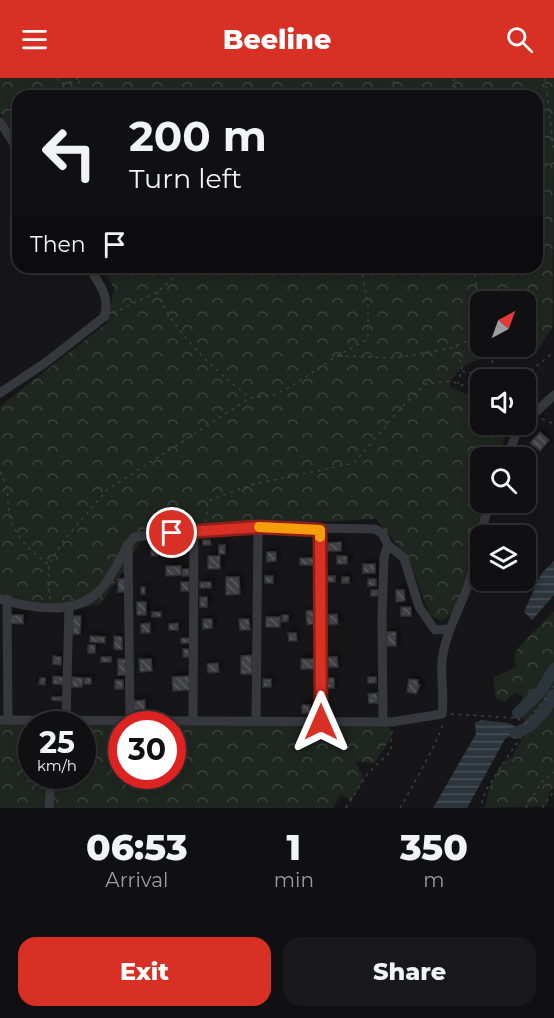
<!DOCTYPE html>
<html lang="en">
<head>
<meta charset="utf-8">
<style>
	body { margin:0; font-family:Montserrat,sans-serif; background:#19191b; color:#f1f3f6; height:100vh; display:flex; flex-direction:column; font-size:22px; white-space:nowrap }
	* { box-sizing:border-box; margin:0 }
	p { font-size:20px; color:#9c9d9f }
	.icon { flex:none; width:33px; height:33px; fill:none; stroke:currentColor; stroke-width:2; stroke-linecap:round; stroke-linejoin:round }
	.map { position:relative; height:730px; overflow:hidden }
	.sheet { display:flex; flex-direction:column; background:#101012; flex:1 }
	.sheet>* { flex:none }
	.guide { position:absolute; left:12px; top:12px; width:531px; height:183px; border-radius:18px; box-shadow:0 3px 9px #0003,0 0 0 2px #303032; background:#101012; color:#f1f3f6; overflow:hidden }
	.needle { width:39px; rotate:41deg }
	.tools { position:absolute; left:470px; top:213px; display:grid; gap:12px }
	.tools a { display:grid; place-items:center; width:66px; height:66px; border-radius:12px; background:#101012; box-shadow:0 3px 9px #0003,0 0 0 2px #303032; font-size:30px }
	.speed { position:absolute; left:18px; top:633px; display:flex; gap:12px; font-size:30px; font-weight:700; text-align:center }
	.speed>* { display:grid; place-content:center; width:78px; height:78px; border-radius:50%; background:#101012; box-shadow:0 3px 9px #0003,0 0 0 2px #303032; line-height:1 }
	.speed small { font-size:15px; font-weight:400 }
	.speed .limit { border:9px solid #d22; background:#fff; color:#111 }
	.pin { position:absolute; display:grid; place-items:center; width:51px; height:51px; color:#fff; margin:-26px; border:3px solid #fff; border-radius:50%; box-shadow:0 2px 6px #0007 }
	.me { position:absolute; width:66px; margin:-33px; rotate:0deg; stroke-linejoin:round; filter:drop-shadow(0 0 4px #0008) }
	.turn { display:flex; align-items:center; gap:21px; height:126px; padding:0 18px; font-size:27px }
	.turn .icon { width:78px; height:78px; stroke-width:2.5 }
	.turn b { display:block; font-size:42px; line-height:51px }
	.then { display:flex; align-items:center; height:57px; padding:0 18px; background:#0003; gap:12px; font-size:22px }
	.eta { display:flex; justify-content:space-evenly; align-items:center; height:102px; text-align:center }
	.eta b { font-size:36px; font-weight:800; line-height:42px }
	.primary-button { display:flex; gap:12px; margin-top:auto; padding:12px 18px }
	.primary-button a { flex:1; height:69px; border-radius:18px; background:#d93025; color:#fff; font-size:24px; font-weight:800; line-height:69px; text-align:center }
	.primary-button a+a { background:#19191b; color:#f1f3f6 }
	header { display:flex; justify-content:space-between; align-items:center; height:78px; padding:0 18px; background:#d93025; color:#fff; font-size:27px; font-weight:800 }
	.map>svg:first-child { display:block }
	.forest { fill:url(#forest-crowns); fill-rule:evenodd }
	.water { fill:url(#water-rules) }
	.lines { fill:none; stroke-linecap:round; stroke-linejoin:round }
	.river { stroke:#2c353c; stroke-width:12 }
	.building { fill:url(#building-back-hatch); stroke:#303034; stroke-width:1.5; filter:url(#shadow) }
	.path { stroke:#3d3f44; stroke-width:1.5; stroke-dasharray:3 4.5; stroke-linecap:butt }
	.minor { stroke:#37383d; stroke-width:9 }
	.route-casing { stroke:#8d1f18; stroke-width:15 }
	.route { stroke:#d93025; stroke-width:10 }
	.slow { stroke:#f59e0b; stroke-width:10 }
</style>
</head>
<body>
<header><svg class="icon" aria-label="menu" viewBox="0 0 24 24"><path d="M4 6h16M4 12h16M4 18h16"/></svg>Beeline<svg class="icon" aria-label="search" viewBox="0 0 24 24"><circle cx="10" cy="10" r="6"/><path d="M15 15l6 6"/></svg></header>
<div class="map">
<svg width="554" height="730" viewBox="0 0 554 730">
	<defs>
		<pattern id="forest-crowns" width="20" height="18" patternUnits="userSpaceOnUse" patternTransform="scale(1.5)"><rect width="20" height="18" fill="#1e261f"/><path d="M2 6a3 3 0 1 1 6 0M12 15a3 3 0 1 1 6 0" fill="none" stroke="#3c433d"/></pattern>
		<pattern id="water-rules" width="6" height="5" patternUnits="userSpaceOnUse" patternTransform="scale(1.5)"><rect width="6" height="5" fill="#2c353c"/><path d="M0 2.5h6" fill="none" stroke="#485056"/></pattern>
		<pattern id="building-back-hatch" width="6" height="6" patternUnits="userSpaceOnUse" patternTransform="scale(1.5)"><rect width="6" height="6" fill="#404145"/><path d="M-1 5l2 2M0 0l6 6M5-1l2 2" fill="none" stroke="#595a5e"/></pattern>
		<filter id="shadow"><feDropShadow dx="2.5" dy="-2.5" stdDeviation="3" flood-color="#0009"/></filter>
	</defs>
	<rect width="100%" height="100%" fill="#161618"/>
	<g class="forest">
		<path d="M0,0H554L553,248L534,278C507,278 458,274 450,309L480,322V346L507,347L500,379L480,380V424L487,425L455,533L442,543L430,537L408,480L376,441L146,453L121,497L100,526L58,535L0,524V328L107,245L114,210L101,189H537V18H18V63L0,35ZM480,224H525V268H480Z"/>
		<path d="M554,533V710L550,713L546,728L485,730L489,711L500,687L512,679L527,651L518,628L523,619L515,614L505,624L496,620L493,600L516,589L514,579L518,570Z"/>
		<path d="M0,646L389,647L392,658L374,686L356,683L364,702L351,722L341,717L333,730H0ZM32,646H82V698H32ZM122,646H172V698H122Z"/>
	</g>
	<g class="water">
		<path d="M554,483V517L532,542L524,534L541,496Z"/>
		<path d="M481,642L508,645L517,649L515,655L505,661L467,730H433L476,656L475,645Z"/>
	</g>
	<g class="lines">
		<g class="river">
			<path d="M518,635L541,613L554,591"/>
			<path d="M515,655C534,649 544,634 554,617"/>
		</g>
	</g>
	<g class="building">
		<path d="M540,354L549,362L540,373L530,365Z"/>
		<rect x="183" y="459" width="8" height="9"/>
		<path d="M203,462H210L211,467H203Z"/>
		<path d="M341,464V473H327V465Z"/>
		<rect x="219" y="467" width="6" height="9"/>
		<rect x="151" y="471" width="7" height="7"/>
		<path d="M267,474H276V483L267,484Z"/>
		<rect x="208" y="478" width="12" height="13"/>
		<rect x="337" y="478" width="10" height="8"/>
		<rect x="300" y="480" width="14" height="7"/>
		<rect x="363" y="486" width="12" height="9"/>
		<path d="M166,488H181V497L166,498Z"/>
		<rect x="182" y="491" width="7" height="7"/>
		<rect x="265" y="498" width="8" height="7"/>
		<rect x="327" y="498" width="8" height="6"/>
		<path d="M226,499H239L240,516L226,517Z"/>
		<rect x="342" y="499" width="7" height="6"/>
		<rect x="118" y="501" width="8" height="13"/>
		<rect x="368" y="501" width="8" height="7"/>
		<path d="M491,502H505L501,511L490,508Z"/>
		<rect x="181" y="504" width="8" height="9"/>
		<rect x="200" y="504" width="11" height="6"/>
		<rect x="141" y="509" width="4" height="7"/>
		<rect x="371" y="512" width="7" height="6"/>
		<path d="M396,512H404L405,523L396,524Z"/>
		<rect x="200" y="519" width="7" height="10"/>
		<rect x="137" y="524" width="9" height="13"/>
		<rect x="401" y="529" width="10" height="9"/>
		<path d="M316,532L317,546L307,547L306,533Z"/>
		<rect x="152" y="534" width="9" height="5"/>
		<path d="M337,536L338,546L329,547L328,537Z"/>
		<path d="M10,537H23V546L10,545Z"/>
		<path d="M282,537H288V543L282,544Z"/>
		<path d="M73,538H81L80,556H73Z"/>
		<rect x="266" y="539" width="14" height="10"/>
		<path d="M203,541H212V550L203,551Z"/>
		<path d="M239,541H249L250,552H240Z"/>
		<path d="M150,545V555H141V546Z"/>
		<path d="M178,545V552H169V546Z"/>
		<rect x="387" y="554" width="9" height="14"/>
		<path d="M288,555H296L297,563H289Z"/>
		<path d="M90,558L105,559V565L90,564Z"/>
		<path d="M114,558L122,559V572L114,571Z"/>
		<rect x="181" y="560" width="10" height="5"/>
		<rect x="88" y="567" width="7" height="8"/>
		<rect x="183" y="571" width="6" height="8"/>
		<path d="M252,577V596H241V578Z"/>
		<path d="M53,578L61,579V587L53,586Z"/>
		<rect x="101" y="579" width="10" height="5"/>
		<path d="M328,579H337L338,589H328Z"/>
		<path d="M118,581H127L126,597H118Z"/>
		<path d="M139,581H151L152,593L140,594Z"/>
		<rect x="301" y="581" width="14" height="10"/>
		<path d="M218,585L219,594L208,595L207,586Z"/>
		<path d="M53,598L63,599V606H53Z"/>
		<path d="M189,598L190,612L173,613L172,599Z"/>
		<path d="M72,599L83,600L82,609H72Z"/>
		<rect x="368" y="599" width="8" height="6"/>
		<path d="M40,600H45V607L39,606Z"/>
		<rect x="84" y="600" width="7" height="6"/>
		<rect x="327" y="600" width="7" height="10"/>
		<rect x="263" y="601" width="8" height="8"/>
		<path d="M409,601L418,602V607H420L416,616L407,614Z"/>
		<rect x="115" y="602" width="8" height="9"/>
		<path d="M377,615L378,625H369L368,616Z"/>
		<path d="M52,619H62V623L52,622Z"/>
		<path d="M145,622V632H134V623Z"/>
		<rect x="302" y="627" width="8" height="8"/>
	</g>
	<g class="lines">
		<g class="path">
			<path d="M57,0L60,5L66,6L79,0"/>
			<path d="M454,0L456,18"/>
			<path d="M545,0L554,74"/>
			<path d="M70,18L82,0"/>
			<path d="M384,18L397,0"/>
			<path d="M537,91L554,85"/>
			<path d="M474,189L480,244"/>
			<path d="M157,214C175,257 215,292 250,320"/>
			<path d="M113,235L157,214L187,189"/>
			<path d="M456,267L462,289L458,306"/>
			<path d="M487,268L499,302"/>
			<path d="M338,278L396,280L451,270L480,257"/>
			<path d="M462,293L481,297L522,299"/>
			<path d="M519,302L554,274"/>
			<path d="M542,341L554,346"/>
			<path d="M0,394C12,414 5,420 10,439C16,460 32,475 49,486"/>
			<path d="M206,444L208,423L250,407L354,385L402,329L425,306L450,303L480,313"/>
			<path d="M50,521L48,506L49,486L64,462L107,412L250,320L274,317L295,306L337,278L368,261V227L361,189"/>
			<path d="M451,636L517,640L525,646L526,651L486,712L480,730"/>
			<path d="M526,646L554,608"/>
			<path d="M27,704L42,698"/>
			<path d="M346,730L368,695L391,673L392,651"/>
			<path d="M400,730C407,718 444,653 443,644"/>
			<path d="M526,730L541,705L554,694"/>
			<path d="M542,730L554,713"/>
		</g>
		<g class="minor">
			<path d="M0,44L18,72"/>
			<path d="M0,315L45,285L104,239C111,219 99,206 89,189"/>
			<path d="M525,344L554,317"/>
			<path d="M507,380L518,351L515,346"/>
			<path d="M320,452L321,644"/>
			<path d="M0,521C27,529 67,537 92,519C108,508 117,485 127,469"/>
			<path d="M7,523L8,642"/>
			<path d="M0,642L392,644L442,636C445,616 439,594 443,576C447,552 459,532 467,510C477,482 480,452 490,424"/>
			<path d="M66,642L69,528"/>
			<path d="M130,643L128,467L134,459L194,453"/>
			<path d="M193,643L194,453L258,449L375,451L382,455L388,467L404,480L419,529L435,552L449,551"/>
			<path d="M256,643L258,449"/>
			<path d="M383,644L382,540L384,479L388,467"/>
			<path d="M49,730L51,698"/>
		</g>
	</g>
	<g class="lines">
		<g class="route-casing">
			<path id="route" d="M172,455L258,449L320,452L321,644"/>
		</g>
		<use href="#route" class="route"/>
		<path class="slow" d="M259,449L320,452V459"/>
	</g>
</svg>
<div class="tools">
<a><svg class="needle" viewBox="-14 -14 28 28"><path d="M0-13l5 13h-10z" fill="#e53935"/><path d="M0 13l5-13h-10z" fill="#9c9d9f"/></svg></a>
<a><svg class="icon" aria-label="sound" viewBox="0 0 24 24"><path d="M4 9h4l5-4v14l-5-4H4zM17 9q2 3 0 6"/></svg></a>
<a><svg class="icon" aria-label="search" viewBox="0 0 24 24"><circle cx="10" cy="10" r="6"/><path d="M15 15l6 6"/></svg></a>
<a><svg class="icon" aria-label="layers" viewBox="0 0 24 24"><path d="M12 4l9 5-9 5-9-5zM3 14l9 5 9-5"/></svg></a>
</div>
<div class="speed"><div>25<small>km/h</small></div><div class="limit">30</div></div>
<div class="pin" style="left:172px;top:455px;background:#d93025"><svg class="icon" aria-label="arrive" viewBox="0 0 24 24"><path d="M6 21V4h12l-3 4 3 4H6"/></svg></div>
<svg class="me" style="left:321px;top:644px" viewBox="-20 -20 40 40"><path d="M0-17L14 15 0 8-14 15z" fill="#d93025" stroke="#fff" stroke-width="4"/></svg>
<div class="guide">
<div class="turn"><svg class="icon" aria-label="left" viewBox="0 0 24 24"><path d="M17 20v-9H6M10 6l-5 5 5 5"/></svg><div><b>200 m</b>Turn left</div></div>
<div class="then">Then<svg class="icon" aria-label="arrive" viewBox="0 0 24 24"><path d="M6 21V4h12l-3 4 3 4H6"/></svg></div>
</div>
</div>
<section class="sheet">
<div class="eta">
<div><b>06:53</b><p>Arrival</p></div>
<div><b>1</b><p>min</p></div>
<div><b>350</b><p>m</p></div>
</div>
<div class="primary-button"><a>Exit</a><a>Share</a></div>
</section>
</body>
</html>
